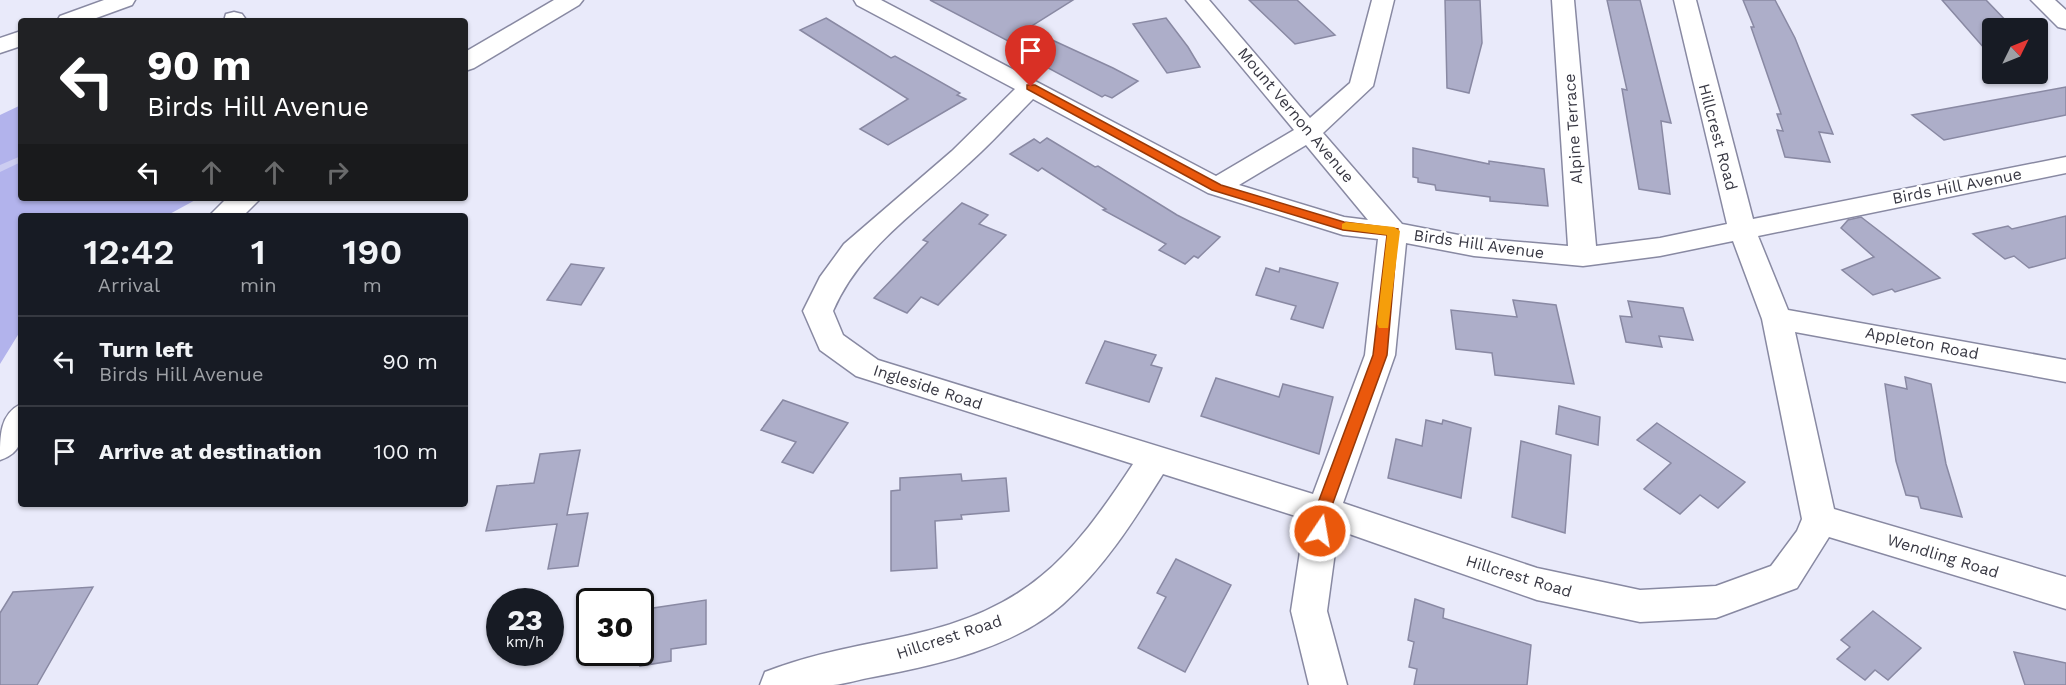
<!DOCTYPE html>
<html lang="en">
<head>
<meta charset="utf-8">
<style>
	body { margin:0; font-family:"Work Sans",sans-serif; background:#20242c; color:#f1f3f6; height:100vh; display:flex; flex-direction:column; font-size:22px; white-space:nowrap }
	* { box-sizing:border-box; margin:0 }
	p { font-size:20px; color:#9ea1a6 }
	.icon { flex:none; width:33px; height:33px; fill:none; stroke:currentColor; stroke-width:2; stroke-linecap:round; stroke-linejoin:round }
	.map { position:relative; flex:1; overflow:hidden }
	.sheet { position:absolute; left:18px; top:213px; width:450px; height:294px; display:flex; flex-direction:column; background:#171b24; border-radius:6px; box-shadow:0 2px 4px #0004 }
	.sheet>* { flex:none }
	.hud { position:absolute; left:18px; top:18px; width:450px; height:183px; border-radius:6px; box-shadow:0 2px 4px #0004; background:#202124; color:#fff; overflow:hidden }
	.needle { width:39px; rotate:47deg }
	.controls { position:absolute; left:1982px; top:18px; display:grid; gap:12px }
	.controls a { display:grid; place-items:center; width:66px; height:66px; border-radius:6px; background:#171b24; box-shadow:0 2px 4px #0004; font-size:30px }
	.speed { position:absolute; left:486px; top:588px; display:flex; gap:12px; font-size:30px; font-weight:700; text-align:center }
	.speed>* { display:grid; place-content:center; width:78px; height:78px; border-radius:50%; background:#171b24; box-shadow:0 2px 4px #0004; line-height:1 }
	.speed small { font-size:15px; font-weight:400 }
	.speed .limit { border:3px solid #111; border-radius:9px; background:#fff; color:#111 }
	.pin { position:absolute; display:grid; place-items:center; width:51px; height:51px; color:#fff; margin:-62px -26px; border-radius:50% 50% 50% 0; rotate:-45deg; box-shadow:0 0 6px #0007 }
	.pin .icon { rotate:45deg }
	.me { position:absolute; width:66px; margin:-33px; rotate:12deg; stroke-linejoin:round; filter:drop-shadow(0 0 4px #0008) }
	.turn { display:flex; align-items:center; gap:21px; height:126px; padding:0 30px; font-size:27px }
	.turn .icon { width:78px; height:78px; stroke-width:2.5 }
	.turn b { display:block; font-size:42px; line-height:51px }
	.lanes { display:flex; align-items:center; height:57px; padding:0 30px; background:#0003; justify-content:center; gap:30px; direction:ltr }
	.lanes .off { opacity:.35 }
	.eta { display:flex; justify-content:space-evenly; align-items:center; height:102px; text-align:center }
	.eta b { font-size:36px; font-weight:600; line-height:42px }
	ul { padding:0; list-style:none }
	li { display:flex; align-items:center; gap:18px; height:90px; padding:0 30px; border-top:2px solid #363941 }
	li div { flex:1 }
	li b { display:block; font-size:22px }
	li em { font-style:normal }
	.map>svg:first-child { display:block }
	.green { fill:#b2b3ec }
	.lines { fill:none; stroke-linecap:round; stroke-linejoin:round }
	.stream { fill:#cccdf1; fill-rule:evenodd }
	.building { fill:#adaec9; stroke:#8989a3; stroke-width:1.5 }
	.street-casing { stroke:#8889a2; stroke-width:3 }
	.secondary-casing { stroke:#8889a2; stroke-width:3 }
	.street { fill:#fff; fill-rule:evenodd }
	.secondary { fill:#fff; fill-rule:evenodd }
	.route { fill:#ea580c; stroke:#983908; stroke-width:1.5 }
	.slow { fill:#f59e0b }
	.labels { text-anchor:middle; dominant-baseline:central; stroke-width:5; stroke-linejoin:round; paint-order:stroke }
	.street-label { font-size:16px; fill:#383843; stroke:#fff }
</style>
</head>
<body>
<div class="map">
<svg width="2066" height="685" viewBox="0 0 2066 685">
	<rect width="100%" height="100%" fill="#e9eafa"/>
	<path class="green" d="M21,105V198H199L166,216H21V330L0,364V115Z"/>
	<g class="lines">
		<path class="stream" d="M21,156V162L0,172V165Z"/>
	</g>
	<g class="building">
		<path d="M930,0H1073L1008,41Z"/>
		<path d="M1249,0H1297L1335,35L1295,44Z"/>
		<path d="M1445,0H1480L1482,43L1469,93L1447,88Z"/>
		<path d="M1607,0H1640L1671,123L1661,121L1670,194L1639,189L1622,89L1627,90Z"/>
		<path d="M1743,0H1775L1795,38L1833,134L1819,132L1830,162L1785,157L1777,130L1783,131L1777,114H1781L1751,27H1754Z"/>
		<path d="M1942,0H1986L2013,28H1992V57Z"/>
		<path d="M826,18L891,58L895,56L960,93L957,95L966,99L888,145L860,129L908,99L800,30Z"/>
		<path d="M1166,18L1188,47L1200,67L1167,73L1133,24Z"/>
		<path d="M1050,39L1113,68L1138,81L1112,98L1105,95L1102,97L1024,55Z"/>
		<path d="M2066,87V115L1944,140L1912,115Z"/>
		<path d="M1047,138L1095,167L1098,166L1177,215L1220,237L1198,258L1194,256L1185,264L1159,250L1166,244L1103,210L1106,209L1042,168L1038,171L1010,154L1034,139L1040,143Z"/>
		<path d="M1413,148L1489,164V161L1544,169L1548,206L1490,201V197L1436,190L1435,185L1418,182V178L1413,177Z"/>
		<path d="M962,203L988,215L979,224L1006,235L938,305L921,297L907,313L874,298L928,242L923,240Z"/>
		<path d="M2066,216V258L2029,268L2014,256L2005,259L1973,234L2008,226L2012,229Z"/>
		<path d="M1861,217L1940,278L1895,292L1892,289L1873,295L1842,270L1874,257L1841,228L1848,220Z"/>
		<path d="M571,264L604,268L581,305L547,300Z"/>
		<path d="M1266,268L1279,272L1280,268L1338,283L1323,328L1291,319L1296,306L1256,295Z"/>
		<path d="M1513,300L1556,305L1574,384L1495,375L1492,353L1456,349L1451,310L1517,317Z"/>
		<path d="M1628,301L1683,308L1693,340L1659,336L1662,347L1626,342L1620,316L1632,317Z"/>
		<path d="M1105,341L1156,355L1151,365L1162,368L1149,402L1086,383Z"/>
		<path d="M1905,377L1931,384L1946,464L1962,517L1921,508L1918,497L1906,495L1896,461L1885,384L1907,389Z"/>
		<path d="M1216,378L1279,397L1283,384L1333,397L1319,454L1201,416Z"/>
		<path d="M783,400L848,423L813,473L782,462L796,442L761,430Z"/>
		<path d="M1559,406L1600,417L1598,445L1556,434Z"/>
		<path d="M1426,420L1442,424L1443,420L1471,428L1461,498L1388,478L1396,439L1422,446Z"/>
		<path d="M1657,423L1742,480L1745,482L1718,508L1700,495L1680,514L1644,489L1671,463L1637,440Z"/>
		<path d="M1521,441L1571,455L1565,533L1512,517Z"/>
		<path d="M580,450L567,515L588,513L578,566L548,569L557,524L486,531L497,486L534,483L540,454Z"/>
		<path d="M961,474L962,481L1006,478L1009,511L961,515L962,519L935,521L937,568L891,571V491L900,490V478Z"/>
		<path d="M1176,559L1231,585L1185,672L1138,648L1166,597L1157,593Z"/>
		<path d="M93,587L37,685H0V613L13,592Z"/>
		<path d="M1415,599L1444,609L1443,618L1531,645L1527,685H1414L1417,669L1409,667L1414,642L1408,640Z"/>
		<path d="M706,600V644L671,649V661L640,666V610Z"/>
		<path d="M1873,611L1921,648L1888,680L1875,670L1865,680L1837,659L1850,647L1841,640Z"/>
		<path d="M2014,652L2066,663V685H2025Z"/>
	</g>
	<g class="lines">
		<g class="street-casing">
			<g id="street">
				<path d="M104,0H135L132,5L88,21H57L60,16Z"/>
				<path d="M854,0H881L1216,176L1294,130L1186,0H1209L1310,118L1350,83L1372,0H1394L1373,86L1323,133L1402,224L1474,238L1568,246L1552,0H1574L1596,246L1660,238L1727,224L1674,0H1696L1753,219L2066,157V173L1758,236L1788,310L2066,360V382L1795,332L1834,509L2066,577V609L1829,537L1797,588L1716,618L1640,622L1537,600L1338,530L1327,611L1347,685H1309L1291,611L1305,519L1163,474C1134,520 1105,567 1063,604C1013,648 937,665 873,677C860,679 846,684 833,685C809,685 784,685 760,685L765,672C813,653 861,646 910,635C1027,609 1070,560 1133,464L856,376L820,350L803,311L820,277L844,244L952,151L1015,89L857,5ZM1033,99L1208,193L1343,235L1378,239L1365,355L1313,494L878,360L843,335L833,311C860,248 919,210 968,164C991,144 1011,121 1033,99ZM1306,145L1368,220L1344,217L1239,185ZM1733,241L1762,319L1802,519L1797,531L1771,566L1716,586L1640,590L1537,568L1343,503L1395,355L1406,243L1474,256L1583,266L1660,256Z"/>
				<path d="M2031,0H2055L2066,10V29L2058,27Z"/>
				<path d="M234,12L242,14L247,21H224L226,14Z"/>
				<path d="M21,31V46L0,53V38Z"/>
			</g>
		</g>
		<g class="secondary-casing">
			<g id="secondary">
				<path d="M554,0H583L579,5L474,68L465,71V52Z"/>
				<path d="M227,198H261L243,216H209Z"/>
				<path d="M21,404C21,430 28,451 0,460C0,435 0,414 21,404Z"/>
			</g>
		</g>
		<use href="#street" class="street"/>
		<use href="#secondary" class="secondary"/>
	</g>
	<path class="route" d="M1027,85H1035L1221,185L1344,222L1398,229L1387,355L1330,511L1325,536H1314L1312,531L1315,511L1373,355L1387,235L1343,230L1212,190L1027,89Z"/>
	<path class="slow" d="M1346,222L1394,227L1400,231L1388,328H1379L1377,324L1387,235L1342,229V224Z"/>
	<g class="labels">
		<g class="street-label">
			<text transform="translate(1296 115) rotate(50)">Mount Vernon Avenue</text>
			<text transform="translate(1573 129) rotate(-94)">Alpine Terrace</text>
			<text transform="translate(1718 137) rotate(75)">Hillcrest Road</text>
			<text transform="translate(1957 186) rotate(-11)">Birds Hill Avenue</text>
			<text transform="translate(1479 244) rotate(8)">Birds Hill Avenue</text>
			<text transform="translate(1922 343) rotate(11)">Appleton Road</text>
			<text transform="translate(928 387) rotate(18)">Ingleside Road</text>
			<text transform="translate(1943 556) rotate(17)">Wendling Road</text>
			<text transform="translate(1519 576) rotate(17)">Hillcrest Road</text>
			<text transform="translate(949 637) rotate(-18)">Hillcrest Road</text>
		</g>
	</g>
</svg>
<div class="controls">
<a><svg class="needle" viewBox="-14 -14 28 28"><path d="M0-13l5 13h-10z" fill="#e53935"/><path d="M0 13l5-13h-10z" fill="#9ea1a6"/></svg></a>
</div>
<div class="speed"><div>23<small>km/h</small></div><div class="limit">30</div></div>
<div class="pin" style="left:1031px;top:87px;background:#d93025"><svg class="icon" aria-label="arrive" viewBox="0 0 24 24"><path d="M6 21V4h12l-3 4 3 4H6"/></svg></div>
<svg class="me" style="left:1320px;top:531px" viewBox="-20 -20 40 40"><circle r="17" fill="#ea580c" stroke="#fff" stroke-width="3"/><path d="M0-11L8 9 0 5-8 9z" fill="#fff"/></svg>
<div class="hud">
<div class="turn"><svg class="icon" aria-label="left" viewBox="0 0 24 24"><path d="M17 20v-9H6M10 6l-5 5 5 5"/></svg><div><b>90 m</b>Birds Hill Avenue</div></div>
<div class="lanes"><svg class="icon" aria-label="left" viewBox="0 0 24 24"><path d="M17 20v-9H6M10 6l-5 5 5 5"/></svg><svg class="icon off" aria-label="ahead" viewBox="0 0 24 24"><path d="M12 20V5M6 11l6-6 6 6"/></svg><svg class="icon off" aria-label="ahead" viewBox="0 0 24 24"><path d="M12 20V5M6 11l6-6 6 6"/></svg><svg class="icon off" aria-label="right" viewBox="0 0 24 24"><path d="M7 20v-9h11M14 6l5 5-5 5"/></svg></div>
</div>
<section class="sheet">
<div class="eta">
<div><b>12:42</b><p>Arrival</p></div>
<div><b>1</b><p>min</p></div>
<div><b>190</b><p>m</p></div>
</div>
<ul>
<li><svg class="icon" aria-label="left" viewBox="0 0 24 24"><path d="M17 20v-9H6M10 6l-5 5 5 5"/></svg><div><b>Turn left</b><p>Birds Hill Avenue</p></div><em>90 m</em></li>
<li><svg class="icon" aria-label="arrive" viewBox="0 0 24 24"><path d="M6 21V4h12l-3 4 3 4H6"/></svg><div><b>Arrive at destination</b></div><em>100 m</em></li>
</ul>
</section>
</div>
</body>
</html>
